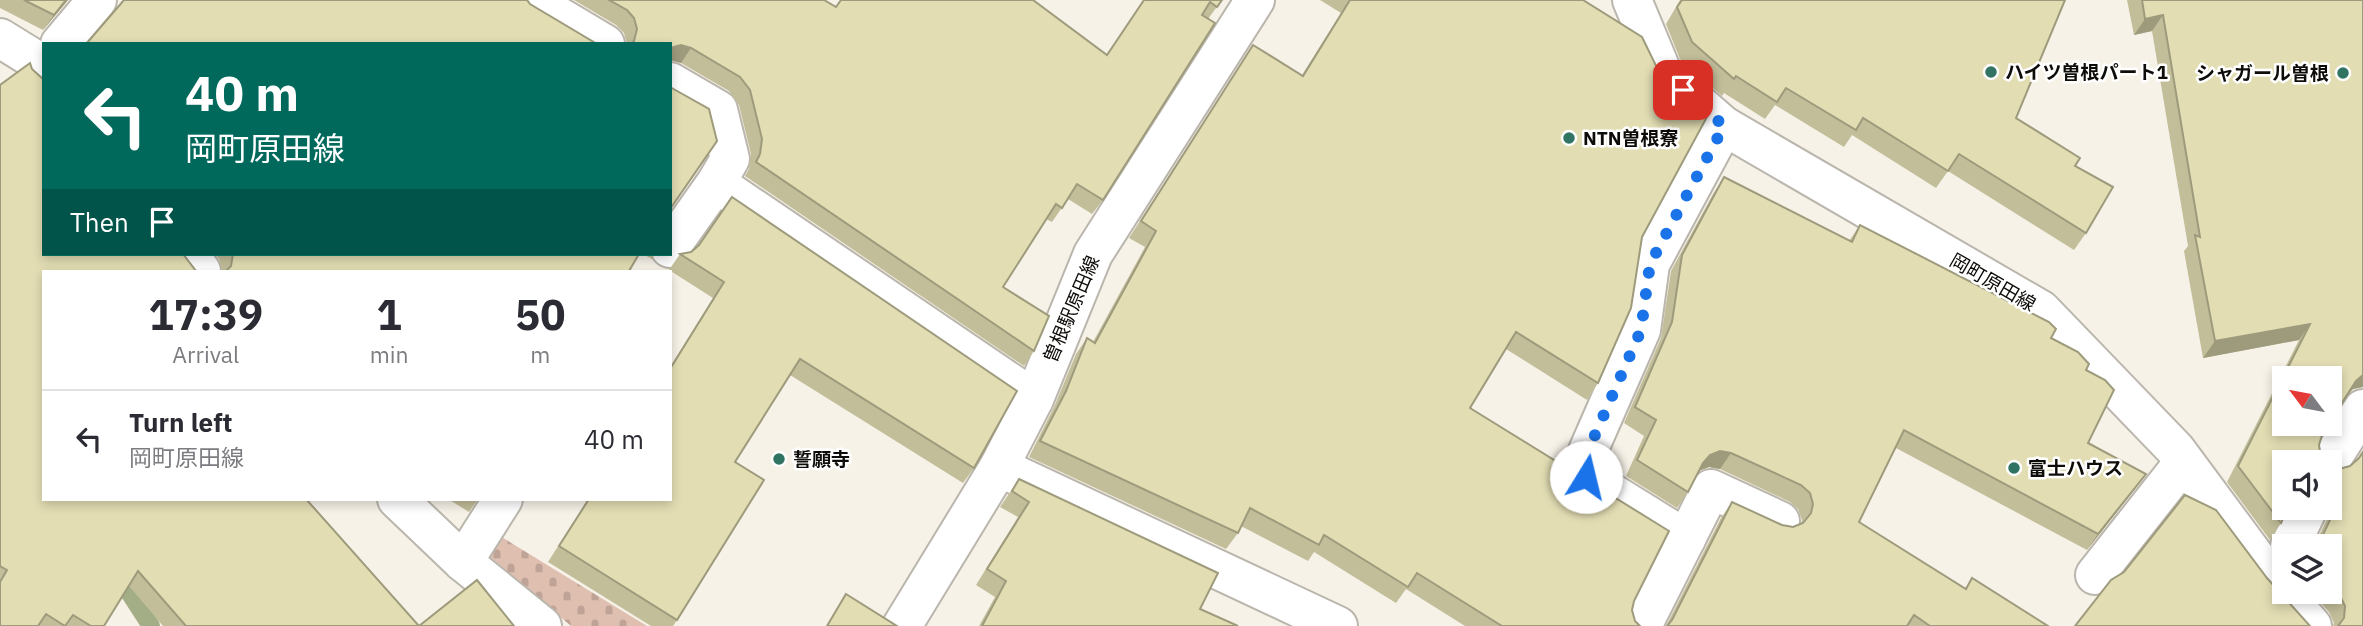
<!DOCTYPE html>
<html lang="en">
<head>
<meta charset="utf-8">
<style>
	body { margin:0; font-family:"IBM Plex Sans","Noto Sans JP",sans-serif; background:#f7f7f7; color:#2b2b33; height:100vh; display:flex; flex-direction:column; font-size:26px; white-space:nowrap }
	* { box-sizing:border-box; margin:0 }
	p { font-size:23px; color:#7c7c81 }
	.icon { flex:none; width:38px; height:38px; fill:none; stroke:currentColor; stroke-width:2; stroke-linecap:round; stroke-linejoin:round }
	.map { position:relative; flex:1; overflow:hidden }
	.panel { position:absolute; left:42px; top:270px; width:630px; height:231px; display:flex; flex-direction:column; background:#fff; border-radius:0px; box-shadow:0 4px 10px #0003 }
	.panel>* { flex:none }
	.hud { position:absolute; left:42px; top:42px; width:630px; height:214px; border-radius:0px; box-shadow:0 4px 10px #0003; background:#00695c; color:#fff; overflow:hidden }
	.needle { width:46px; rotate:302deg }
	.fabs { position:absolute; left:2272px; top:366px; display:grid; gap:14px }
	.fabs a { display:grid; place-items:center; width:70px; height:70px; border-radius:0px; background:#fff; box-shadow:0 4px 10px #0003; font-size:35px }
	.pin { position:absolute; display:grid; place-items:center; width:60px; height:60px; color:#fff; margin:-30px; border-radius:14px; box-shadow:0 4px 10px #0006 }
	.me { position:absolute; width:77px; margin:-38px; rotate:9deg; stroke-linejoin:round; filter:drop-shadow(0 0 5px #0008) }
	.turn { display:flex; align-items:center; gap:24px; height:147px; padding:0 28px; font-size:32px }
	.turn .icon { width:91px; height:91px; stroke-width:2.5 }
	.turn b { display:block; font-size:49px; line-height:60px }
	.then { display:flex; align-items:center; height:66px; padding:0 28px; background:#0003; gap:14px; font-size:26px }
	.eta { display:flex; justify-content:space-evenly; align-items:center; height:119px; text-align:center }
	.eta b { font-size:42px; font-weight:700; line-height:49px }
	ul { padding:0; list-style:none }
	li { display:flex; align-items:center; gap:21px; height:98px; padding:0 28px; border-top:2px solid #e1e1e2 }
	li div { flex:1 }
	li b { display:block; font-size:26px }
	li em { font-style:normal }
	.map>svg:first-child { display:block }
	.cemetery { fill:url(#cemetery-stones) }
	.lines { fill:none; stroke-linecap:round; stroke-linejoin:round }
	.stream { stroke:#a3ad86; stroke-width:18 }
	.minor-casing { stroke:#bbb6ad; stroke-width:42 }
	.minor { stroke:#fff; stroke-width:38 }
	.wall { fill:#c2be9a }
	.shaded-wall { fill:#9e9b7d }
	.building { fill:#e2ddb3; stroke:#9e9b7d; stroke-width:2 }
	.route { stroke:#1a73e8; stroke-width:12; stroke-dasharray:0 21.6 }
	.poi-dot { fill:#327464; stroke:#fff; stroke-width:2.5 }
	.labels { text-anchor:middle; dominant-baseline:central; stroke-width:5; stroke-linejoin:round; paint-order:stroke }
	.poi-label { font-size:19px; font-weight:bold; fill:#0e0c09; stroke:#fff; text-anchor:start }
	.street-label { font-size:19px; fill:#0e0c09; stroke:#fff }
</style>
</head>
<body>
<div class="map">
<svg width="2363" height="626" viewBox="0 0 2363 626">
	<defs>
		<pattern id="cemetery-stones" width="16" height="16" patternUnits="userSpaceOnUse" patternTransform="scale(1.75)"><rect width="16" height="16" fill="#dfbfb0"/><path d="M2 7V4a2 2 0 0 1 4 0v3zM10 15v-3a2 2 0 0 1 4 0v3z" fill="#bea396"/></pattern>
	</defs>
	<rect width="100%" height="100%" fill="#f7f2e8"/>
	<path class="cemetery" d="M500,536L647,626H571L490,557Z"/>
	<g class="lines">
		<path class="stream" d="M114,569L151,626"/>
		<g class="minor-casing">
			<g id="minor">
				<path d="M531,0L605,44"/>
				<path d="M1632,0L1662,72L1724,126L2041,310L2176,450L2273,581L2312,626"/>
				<path d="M0,38L42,64L41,74L44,76"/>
				<path d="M60,44L97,0"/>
				<path d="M670,82L718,110L730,159L716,183L1034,399"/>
				<path d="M670,248L716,183"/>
				<path d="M189,254L201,271"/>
				<path d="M2329,463L2363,409"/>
				<path d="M999,467L1338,626"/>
				<path d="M397,499L463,562L542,626"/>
				<path d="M1686,539L1586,477L1588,451L1641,330L1650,264L1724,126"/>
				<path d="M2290,546L2308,508"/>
				<path d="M463,562L503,499"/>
				<path d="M2095,575L2184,462"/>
				<path d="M902,626L999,467L1034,399L1093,254L1255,0"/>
				<path d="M1642,626L1711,489L1780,521"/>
			</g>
		</g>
		<use href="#minor" class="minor"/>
	</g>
	<g class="wall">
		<path d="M0,0H68L43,30L0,8Z"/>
		<path d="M574,0H824L836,7L1107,55L1144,0H1222L1208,19L1103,200L1092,214L1068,199L1052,222L1046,219L1003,287L1034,351L1024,366L745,176L749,169L751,154L739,105L729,91L681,63L670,60V44H627L624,33L616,25Z"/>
		<path d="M1320,0H1583L1642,237L1598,383L1587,400L1506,349L1470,408L1634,601L1632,610L1635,621L1640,626H1465L1406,589L1396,603L1314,552L1308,561L1241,526L1238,533L1226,549L1029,457L1054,407L1076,354L1087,338L1093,342L1145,247L1129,238L1253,45L1302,75L1341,13Z"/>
		<path d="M1680,0H2065L2016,118L2075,166L2086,233L2074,250L1948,171L1936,188L1852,135L1844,147L1775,105L1765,119L1724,93L1722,96L1680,59L1666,24Z"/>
		<path d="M2127,0H2363V387L2353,389L2347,395L2284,462L2281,523L2270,540L2227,482L2299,340L2203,358L2184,251L2188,246L2152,31L2134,35Z"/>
		<path d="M32,69L42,79L44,271L419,626H163L129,586L104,626H0V85Z"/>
		<path d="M1724,177L1849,241L1860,225L2051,338L2086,370L2088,443L2146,474L2134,490L2087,550L1896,448L1859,522L1965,589L1972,578L2048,626H1666L1721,518L1732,502L1782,525L1793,527L1801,524L1802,520L1798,509L1790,502L1720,469L1709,467L1699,471L1688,492L1677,508L1626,476L1644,436L1624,423L1661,338L1671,271L1713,194Z"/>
		<path d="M691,252L974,468L963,483L790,375L735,462L677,620L673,626H651L548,562L588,499H670V367L713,298L669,270L680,254Z"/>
		<path d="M215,254H639L629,271H222L219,259Z"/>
		<path d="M643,254H655L652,259Z"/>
		<path d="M2363,450V626H2333L2334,623L2329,612L2311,592H2329V546H2314L2328,517L2330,507L2329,466L2339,469L2350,466L2356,461Z"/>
		<path d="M1019,479L1200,609L1238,626H979L995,597L976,585L1018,517L1000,507Z"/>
		<path d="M448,499H478L469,512Z"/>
	</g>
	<g class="shaded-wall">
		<path d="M66,0H68L43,30L54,15Z"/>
		<path d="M2163,15L2152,31L2134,35L2145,19Z"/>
		<path d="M681,45L691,48L681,63L670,60V48Z"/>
		<path d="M2310,324L2299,340L2203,358L2215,341Z"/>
		<path d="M2363,375V387L2353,389L2345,397L2356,381Z"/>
		<path d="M1720,451L1731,453L1720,469L1709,467L1698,471L1703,463L1710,455Z"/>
		<path d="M2146,474L2134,490L2087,550L2098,534Z"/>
	</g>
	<g class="building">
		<path d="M24,0H66L54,15Z"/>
		<path d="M124,0H527L530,4L597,44H86Z"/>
		<path d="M609,0H824L836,7L841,0H1033L1107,55L1144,0H1222L1217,7L1210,2L1202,15L1215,23L1103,200L1077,184L1062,208L1056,204L1003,287L1049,316L1034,351L756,162L760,154L762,139L750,90L740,77L691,48L681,45L670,48V44H631L634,41L637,29L634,18L627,10Z"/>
		<path d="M1350,0H1583L1642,37L1659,72L1708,115L1642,237L1631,308L1598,383L1516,332L1470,408L1669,531L1634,601L1632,610L1635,621L1640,626H1502L1417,573L1408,587L1324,535L1319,545L1250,508L1238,533L1040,441L1066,391L1087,338L1095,343L1156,231L1141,221L1253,45L1303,76Z"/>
		<path d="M1682,0H2065L2016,118L2080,158L2075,166L2113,187L2086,233L1959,154L1948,171L1863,118L1856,130L1786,88L1777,102L1736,76L1734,79L1692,42L1677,7Z"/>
		<path d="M2142,0H2363V375L2356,381L2329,423V378H2284V424H2329L2322,435L2319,445L2321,458L2326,462H2284V508H2288L2281,523L2238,466L2310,324L2215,341L2195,235L2200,237L2163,15L2145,19Z"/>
		<path d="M30,63L32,69L44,80V254H183L196,271H44V499H306L419,626H186L138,571L104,626H91L73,615L65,626L46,614L38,626H0V582L7,570L0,566V85Z"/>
		<path d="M670,87L709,109L717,141L670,209Z"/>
		<path d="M1724,177L1852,242L1860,225L2049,322L2056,329L2051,338L2078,352L2089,364L2086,370L2105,380L2114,390L2088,443L2146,474L2098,534L1904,430L1859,522L1966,589L1972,578L2048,626H1930L1914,615L1907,626H1667L1672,620L1732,502L1782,525L1793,527L1803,523L1811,513L1813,504L1810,493L1801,485L1731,453L1720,451L1710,455L1703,463L1688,492L1637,460L1656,420L1635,407L1672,322L1682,255Z"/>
		<path d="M732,197L1017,391L974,468L800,359L735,462L764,480L677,620L559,546L589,499H670V369L724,282L680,254L691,252L699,245Z"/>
		<path d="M233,254H639L629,271H226L231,266Z"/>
		<path d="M2363,452V626H2338L2344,618L2345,606L2340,596L2329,583V546H2315L2321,539L2339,501L2341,491L2338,480L2329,473V466L2339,469L2350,466L2359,458Z"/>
		<path d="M1019,479L1218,573L1200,609L1238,626H982L1006,581L987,569L1029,502L1012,491Z"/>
		<path d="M2185,495L2216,510L2267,578L2310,626H2075L2111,580L2124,572Z"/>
		<path d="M477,580L514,626H419Z"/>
		<path d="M846,594L897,626H827Z"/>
	</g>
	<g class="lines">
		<path class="route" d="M1586,477L1588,451L1641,330L1650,264L1724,126L1683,90"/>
	</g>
	<g class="poi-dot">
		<circle cx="1991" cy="72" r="7"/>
		<circle cx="2343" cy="73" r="7"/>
		<circle cx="1569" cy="138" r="7"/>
		<circle cx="779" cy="459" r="7"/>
		<circle cx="2014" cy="468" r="7"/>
	</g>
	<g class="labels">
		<g class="poi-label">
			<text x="2005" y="72">ハイツ曽根パート1</text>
			<text x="2329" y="73" text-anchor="end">シャガール曽根</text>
			<text x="1583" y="138">NTN曽根寮</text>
			<text x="793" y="459">誓願寺</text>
			<text x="2028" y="468">富士ハウス</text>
		</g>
		<g class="street-label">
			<text transform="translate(1993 282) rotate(30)">岡町原田線</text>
			<text transform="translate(1071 309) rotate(-67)">曽根駅原田線</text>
		</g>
	</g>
</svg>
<div class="fabs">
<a><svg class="needle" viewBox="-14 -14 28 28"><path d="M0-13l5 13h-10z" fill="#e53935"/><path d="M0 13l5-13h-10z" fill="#7c7c81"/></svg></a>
<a><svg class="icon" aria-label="sound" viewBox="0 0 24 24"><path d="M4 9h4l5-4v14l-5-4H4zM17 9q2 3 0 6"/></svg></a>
<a><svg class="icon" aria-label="layers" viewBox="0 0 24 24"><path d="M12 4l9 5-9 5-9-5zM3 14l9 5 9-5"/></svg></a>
</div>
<div class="pin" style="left:1683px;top:90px;background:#d93025"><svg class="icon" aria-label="arrive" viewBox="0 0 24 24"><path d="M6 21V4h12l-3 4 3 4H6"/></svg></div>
<svg class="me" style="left:1586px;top:477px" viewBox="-20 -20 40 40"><circle r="19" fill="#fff"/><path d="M0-13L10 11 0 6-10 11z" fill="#1a73e8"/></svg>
<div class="hud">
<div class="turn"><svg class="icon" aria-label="left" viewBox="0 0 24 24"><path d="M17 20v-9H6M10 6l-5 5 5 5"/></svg><div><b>40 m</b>岡町原田線</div></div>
<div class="then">Then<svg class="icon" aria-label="arrive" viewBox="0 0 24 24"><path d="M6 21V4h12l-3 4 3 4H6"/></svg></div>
</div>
<section class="panel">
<div class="eta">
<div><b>17:39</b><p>Arrival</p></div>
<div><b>1</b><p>min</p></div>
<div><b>50</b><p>m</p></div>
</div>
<ul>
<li><svg class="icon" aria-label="left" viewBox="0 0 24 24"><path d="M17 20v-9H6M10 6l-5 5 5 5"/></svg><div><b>Turn left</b><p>岡町原田線</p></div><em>40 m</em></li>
</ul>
</section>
</div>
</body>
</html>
